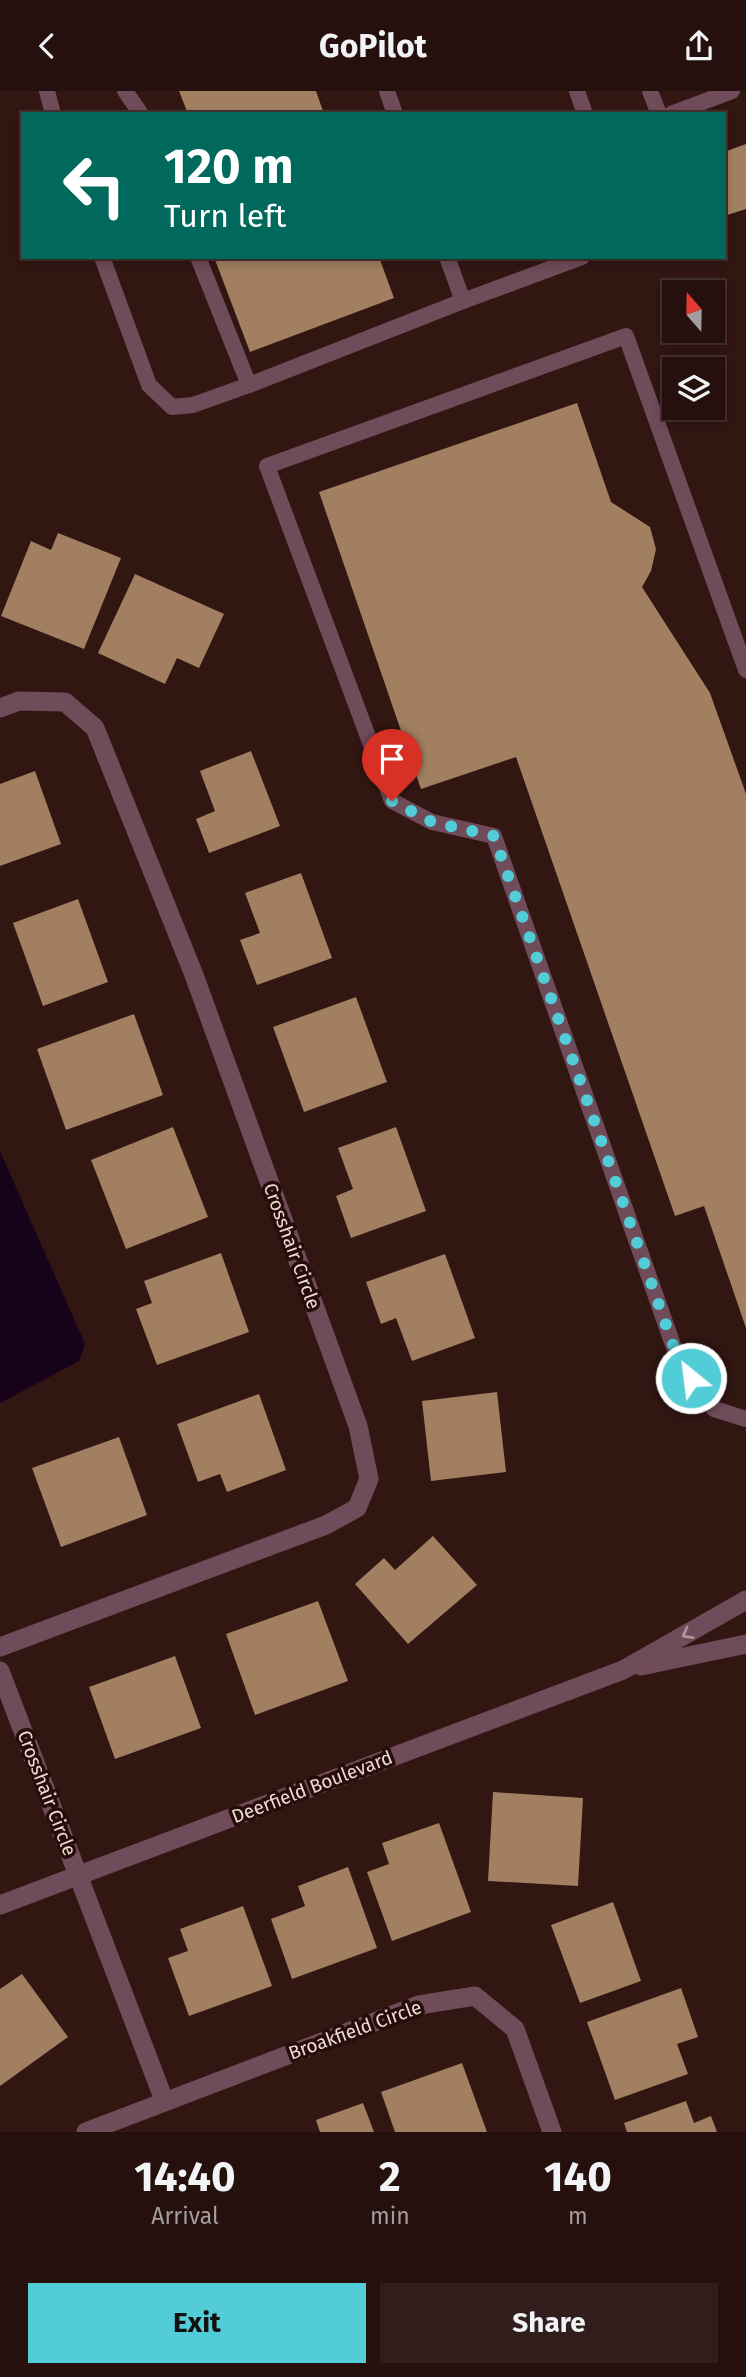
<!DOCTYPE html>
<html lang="en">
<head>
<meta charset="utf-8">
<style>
	body { margin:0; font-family:"Fira Sans",sans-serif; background:#311e1c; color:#f1f3f6; height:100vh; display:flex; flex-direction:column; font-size:26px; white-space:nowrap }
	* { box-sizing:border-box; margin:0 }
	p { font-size:23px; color:#a39d9e }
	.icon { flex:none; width:38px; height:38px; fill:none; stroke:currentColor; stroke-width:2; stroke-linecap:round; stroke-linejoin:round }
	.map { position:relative; height:2041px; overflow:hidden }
	.drawer { display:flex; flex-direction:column; background:#25100e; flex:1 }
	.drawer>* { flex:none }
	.top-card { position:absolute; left:21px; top:21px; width:705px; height:147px; border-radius:0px; box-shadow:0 4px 10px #0003,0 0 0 2px #42302e; background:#00695c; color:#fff; overflow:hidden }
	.needle { width:46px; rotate:340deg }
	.tools { position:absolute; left:662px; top:189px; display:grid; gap:14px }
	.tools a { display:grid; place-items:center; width:63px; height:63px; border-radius:0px; background:#25100e; box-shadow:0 4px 10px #0003,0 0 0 2px #42302e; font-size:35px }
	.pin { position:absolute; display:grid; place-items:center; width:60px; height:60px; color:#fff; margin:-72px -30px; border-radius:50% 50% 50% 0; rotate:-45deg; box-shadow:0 0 7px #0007 }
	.pin .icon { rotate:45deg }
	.me { position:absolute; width:77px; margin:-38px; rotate:331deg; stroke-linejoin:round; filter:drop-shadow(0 0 5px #0008) }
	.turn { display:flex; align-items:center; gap:24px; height:147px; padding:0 28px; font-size:32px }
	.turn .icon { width:91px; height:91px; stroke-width:2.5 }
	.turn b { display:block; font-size:49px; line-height:60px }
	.eta { display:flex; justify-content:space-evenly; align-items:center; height:119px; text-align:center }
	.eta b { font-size:42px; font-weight:700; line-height:49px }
	.cta { display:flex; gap:14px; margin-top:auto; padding:14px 28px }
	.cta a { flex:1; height:80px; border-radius:0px; background:#52ccd6; color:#111; font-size:28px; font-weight:700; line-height:80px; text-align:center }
	.cta a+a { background:#311e1c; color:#f1f3f6 }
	header { display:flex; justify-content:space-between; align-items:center; height:91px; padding:0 28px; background:#25100e; font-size:32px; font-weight:700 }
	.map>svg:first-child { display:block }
	.water { fill:#16021b }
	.building { fill:#a17f60 }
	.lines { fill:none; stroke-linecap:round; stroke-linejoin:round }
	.service { stroke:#704b59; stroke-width:16 }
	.minor { stroke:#704b59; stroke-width:19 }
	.tertiary { stroke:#704b59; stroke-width:19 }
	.oneway { stroke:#af9398 }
	.route { stroke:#52ccd6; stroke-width:12; stroke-dasharray:0 21.6 }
	.labels { text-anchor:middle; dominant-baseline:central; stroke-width:7; stroke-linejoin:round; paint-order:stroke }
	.street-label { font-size:19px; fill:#eedbd7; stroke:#260d09 }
</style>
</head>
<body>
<header><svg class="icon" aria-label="back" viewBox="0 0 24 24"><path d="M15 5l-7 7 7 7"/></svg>GoPilot<svg class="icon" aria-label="share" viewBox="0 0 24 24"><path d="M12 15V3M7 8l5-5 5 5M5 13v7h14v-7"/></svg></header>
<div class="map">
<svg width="746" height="2041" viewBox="0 0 746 2041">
	<rect width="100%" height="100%" fill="#311612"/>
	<path class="water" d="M0,1060L85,1253L79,1270L0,1312Z"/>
	<g class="building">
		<path d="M179,0H316L324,23H188Z"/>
		<path d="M746,53V118L724,125V61Z"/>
		<path d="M214,166H379L394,207L250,261Z"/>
		<path d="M577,312L611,411L650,436L656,458L651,480L642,496L710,602L746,703V1237L704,1115L675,1125L516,666L421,698L319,401Z"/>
		<path d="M58,442L121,467L84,558L1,525L31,450L51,459Z"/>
		<path d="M135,483L224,523L199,577L177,567L165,593L98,562Z"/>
		<path d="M251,660L280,735L209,762L196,728L215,720L200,680Z"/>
		<path d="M35,680L61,753L0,775V693Z"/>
		<path d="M301,782L332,867L257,894L240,849L260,842L245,802Z"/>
		<path d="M78,808L108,891L43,915L13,832Z"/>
		<path d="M356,906L387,991L304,1021L273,936Z"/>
		<path d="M134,923L163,1004L66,1039L37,958Z"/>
		<path d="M173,1036L208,1126L126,1158L91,1069Z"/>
		<path d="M396,1036L426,1120L351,1147L336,1105L353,1098L338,1057Z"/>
		<path d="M221,1162L249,1241L157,1274L136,1218L152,1212L144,1190Z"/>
		<path d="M445,1163L475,1247L412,1270L396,1227L381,1233L366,1191Z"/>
		<path d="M497,1301L506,1381L431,1390L422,1310Z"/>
		<path d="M259,1303L286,1379L227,1401L220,1383L198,1391L177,1333Z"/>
		<path d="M119,1346L147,1424L61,1456L32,1377Z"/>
		<path d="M433,1445L477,1494L408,1553L355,1493L384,1467L395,1479Z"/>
		<path d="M318,1510L348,1590L255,1624L226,1543Z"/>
		<path d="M175,1565L201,1637L115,1668L89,1596Z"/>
		<path d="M493,1701L583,1707L578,1795L488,1790Z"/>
		<path d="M439,1732L471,1821L392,1850L367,1781L389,1773L382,1752Z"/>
		<path d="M348,1776L377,1857L292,1888L271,1828L305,1815L298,1795Z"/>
		<path d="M613,1811L641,1890L580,1912L551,1834Z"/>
		<path d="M243,1815L272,1895L189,1925L168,1867L188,1860L180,1838Z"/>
		<path d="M22,1883L68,1946L0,1995V1898Z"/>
		<path d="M681,1897L698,1946L677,1953L688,1983L615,2009L587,1931Z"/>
		<path d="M462,1972L487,2041H395L381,2001Z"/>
		<path d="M686,2010L694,2032L711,2025L717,2041H627L624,2032Z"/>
		<path d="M363,2012L374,2041H320L316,2029Z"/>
	</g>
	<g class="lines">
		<g class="service">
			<path d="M47,0L53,23"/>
			<path d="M125,0L141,23"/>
			<path d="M387,0L395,23"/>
			<path d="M577,0L585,23"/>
			<path d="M650,0L659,23"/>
			<path d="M671,23L732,0"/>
			<path d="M102,166L149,294L172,316L193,314L249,294L198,166"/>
			<path d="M447,166L463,210L582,166"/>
			<path d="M249,294L463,210"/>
			<path d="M746,579L626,245L267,375L392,710L432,731L494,745L679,1271L714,1318L746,1328"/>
		</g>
		<g class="minor">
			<path d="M0,617L19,610L65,611L95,637L194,884L358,1335L369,1388L357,1417L326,1434L0,1556"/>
			<path d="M0,1580L164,2009"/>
			<path d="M86,2041L419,1914L475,1905L515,1938L552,2041"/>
		</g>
		<g class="tertiary">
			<path d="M641,1575L746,1553"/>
			<path d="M0,1814L623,1579L746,1509"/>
		</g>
	</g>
	<defs><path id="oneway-chevron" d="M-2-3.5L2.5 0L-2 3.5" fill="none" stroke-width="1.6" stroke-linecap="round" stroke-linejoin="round" transform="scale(1.75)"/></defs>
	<use class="oneway" href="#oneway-chevron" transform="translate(687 1543) rotate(151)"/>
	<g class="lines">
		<path class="route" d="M392,710L432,731L494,745L679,1271L691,1287"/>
	</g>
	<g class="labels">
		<g class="street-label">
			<text transform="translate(292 1155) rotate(70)">Crosshair Circle</text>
			<text transform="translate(312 1696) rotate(-21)">Deerfield Boulevard</text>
			<text transform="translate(47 1702) rotate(69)">Crosshair Circle</text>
			<text transform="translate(355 1939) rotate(-20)">Broakfield Circle</text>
		</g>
	</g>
</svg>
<div class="tools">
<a><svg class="needle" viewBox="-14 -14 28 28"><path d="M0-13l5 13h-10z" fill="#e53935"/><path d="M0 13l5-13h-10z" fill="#a39d9e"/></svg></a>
<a><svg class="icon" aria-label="layers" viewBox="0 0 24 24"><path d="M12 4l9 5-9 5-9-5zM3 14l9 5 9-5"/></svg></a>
</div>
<div class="pin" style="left:392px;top:710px;background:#d93025"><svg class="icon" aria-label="arrive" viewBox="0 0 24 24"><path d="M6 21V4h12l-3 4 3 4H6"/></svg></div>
<svg class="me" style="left:691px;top:1287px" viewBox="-20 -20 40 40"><circle r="17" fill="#52ccd6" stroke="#fff" stroke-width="3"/><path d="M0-11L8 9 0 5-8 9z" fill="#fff"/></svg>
<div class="top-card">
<div class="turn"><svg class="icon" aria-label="left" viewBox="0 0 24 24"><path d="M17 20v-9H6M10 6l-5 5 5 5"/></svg><div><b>120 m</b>Turn left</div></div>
</div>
</div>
<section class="drawer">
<div class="eta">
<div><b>14:40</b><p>Arrival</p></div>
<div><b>2</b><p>min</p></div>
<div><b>140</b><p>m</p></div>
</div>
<div class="cta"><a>Exit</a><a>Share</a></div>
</section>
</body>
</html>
